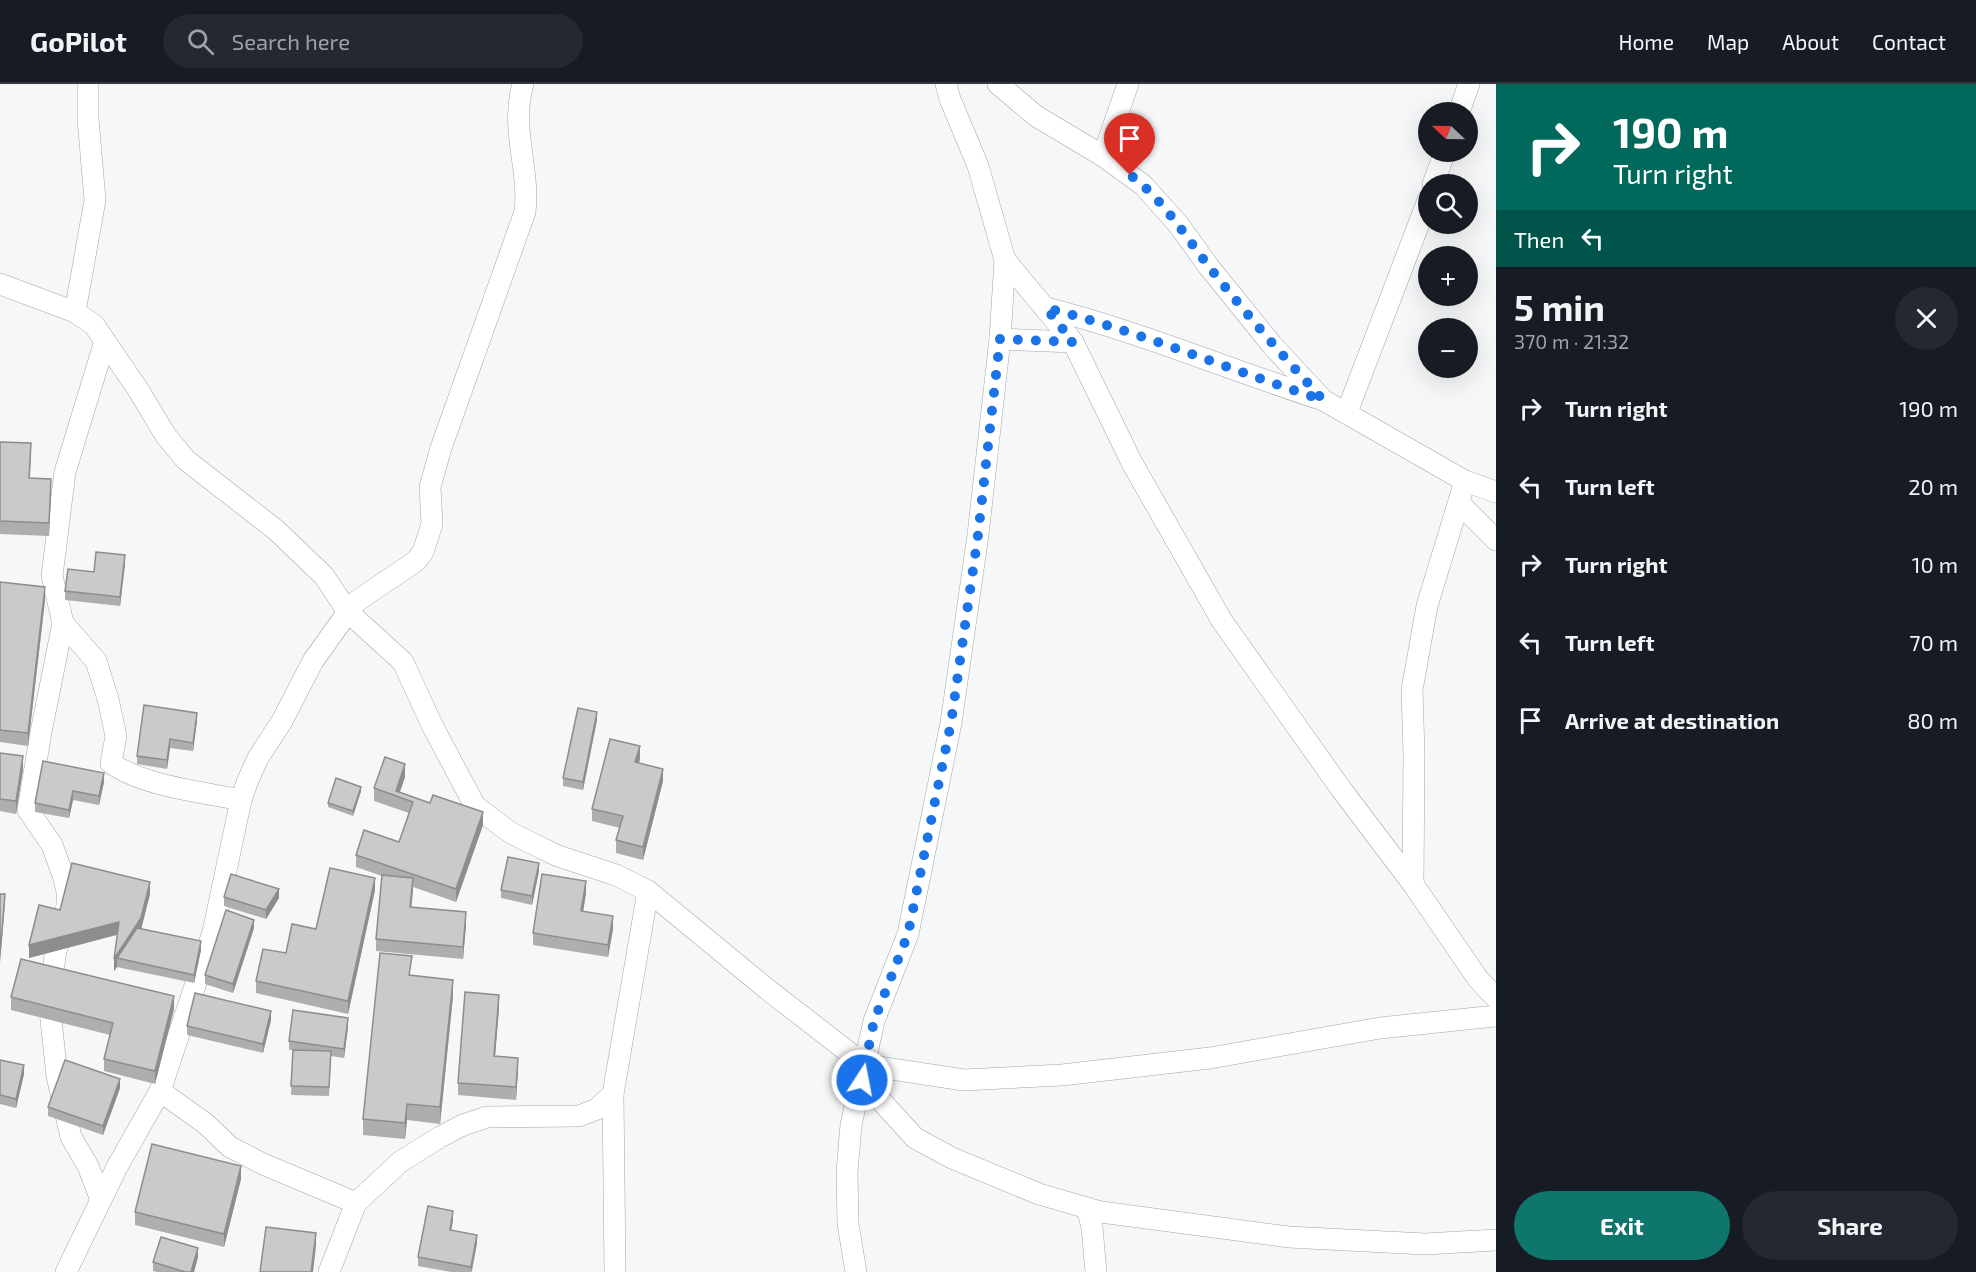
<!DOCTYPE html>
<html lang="en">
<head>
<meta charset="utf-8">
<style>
	body { margin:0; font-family:"Exo 2",sans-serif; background:#242831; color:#f1f3f6; height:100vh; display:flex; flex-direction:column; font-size:22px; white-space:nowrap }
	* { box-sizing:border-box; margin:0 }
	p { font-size:20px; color:#9ea1a6 }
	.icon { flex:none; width:33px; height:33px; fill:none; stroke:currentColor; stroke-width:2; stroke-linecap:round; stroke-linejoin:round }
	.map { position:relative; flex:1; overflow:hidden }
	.panel { display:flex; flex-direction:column; background:#171b24; width:480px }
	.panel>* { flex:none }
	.top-card { background:#00695c; color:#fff; overflow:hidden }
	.needle { width:39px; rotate:292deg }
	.tools { position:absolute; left:1418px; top:18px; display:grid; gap:12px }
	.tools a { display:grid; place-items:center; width:60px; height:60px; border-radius:50%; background:#171b24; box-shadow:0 6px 24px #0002; font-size:30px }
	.pin { position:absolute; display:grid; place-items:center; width:51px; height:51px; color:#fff; margin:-62px -26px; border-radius:50% 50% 50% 0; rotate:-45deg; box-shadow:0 0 6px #0007 }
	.pin .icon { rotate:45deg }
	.me { position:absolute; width:66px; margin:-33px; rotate:11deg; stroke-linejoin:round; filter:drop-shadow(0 0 4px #0008) }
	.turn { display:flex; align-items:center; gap:21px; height:126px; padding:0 18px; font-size:27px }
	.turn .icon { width:78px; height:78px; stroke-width:2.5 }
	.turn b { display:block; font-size:42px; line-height:51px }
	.then { display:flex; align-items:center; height:57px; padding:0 18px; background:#0003; gap:12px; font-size:22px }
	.round { display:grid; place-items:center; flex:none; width:63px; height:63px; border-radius:32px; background:#242831 }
	.headline { display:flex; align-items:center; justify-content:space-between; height:102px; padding:0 18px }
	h1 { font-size:36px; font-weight:700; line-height:45px }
	.button { display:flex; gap:12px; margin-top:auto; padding:12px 18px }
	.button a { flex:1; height:69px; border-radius:36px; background:#0f766e; color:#fff; font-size:24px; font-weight:700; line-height:69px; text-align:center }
	.button a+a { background:#242831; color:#f1f3f6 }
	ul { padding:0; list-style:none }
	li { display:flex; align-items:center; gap:18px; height:78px; padding:0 18px }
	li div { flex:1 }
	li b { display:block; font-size:22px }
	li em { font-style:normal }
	header { display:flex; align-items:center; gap:36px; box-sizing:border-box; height:84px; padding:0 30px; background:#171b24; border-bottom:2px solid #363941 }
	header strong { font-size:28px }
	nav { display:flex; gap:33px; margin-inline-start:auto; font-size:21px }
	.search { width:420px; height:54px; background:#242831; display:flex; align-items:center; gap:15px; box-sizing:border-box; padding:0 21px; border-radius:33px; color:#9ea1a6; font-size:22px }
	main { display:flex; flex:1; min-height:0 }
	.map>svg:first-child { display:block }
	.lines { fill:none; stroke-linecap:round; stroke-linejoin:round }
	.minor-casing { stroke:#a3a5a7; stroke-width:22 }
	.minor { stroke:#fff; stroke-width:21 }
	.wall { fill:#acaeaf }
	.shaded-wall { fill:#8c8d8e }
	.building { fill:#c8cacb; stroke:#8c8d8e; stroke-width:1.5 }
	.route { stroke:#1a73e8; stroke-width:10; stroke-dasharray:0 18 }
</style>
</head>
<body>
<header>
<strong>GoPilot</strong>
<div class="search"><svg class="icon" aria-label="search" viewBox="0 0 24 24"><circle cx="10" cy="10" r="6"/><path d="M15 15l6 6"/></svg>Search here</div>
<nav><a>Home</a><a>Map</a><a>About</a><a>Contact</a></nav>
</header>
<main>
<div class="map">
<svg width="1496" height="1188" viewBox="0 0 1496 1188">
	<rect width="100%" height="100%" fill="#f5f7f9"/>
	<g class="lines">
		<g class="minor-casing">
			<g id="minor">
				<path d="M998,0L1036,32L1103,72L1143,101L1178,140L1209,183L1272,261L1323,316L1465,397L1496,408"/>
				<path d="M1459,28L1469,0"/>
				<path d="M1103,72L1128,0"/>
				<path d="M1433,100L1445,68"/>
				<path d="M1005,176L1073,258L1132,379L1222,537L1341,705L1413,800L1478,895L1496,914"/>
				<path d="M0,200L75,228L94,241L139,307L166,352L186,376L276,446L324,492L348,528L403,578L432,641L475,722L511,749L531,759L558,772L616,791L648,807L767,905L865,981L964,996L1062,991L1210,974L1380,944L1496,932"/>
				<path d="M1046,224C1141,248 1230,286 1323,316"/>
				<path d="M75,228L95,116L88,35V0"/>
				<path d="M1000,255L1073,258"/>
				<path d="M1347,328L1428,116"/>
				<path d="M1459,419L1496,456"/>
				<path d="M63,539L96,577L108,615L116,652L111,679C143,702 202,708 241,716"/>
				<path d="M1413,800L1414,669L1412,606L1427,522L1465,397"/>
				<path d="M862,996L915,1054L952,1074L1039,1110L1101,1128L1289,1153L1425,1160L1496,1156"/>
				<path d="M160,1007L206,1040L230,1063L263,1080L356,1119"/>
				<path d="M613,1010L615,1188"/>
				<path d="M101,1116L88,1082L71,1053L57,992L49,917L55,872L67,822V808L64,794L52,761L28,726L41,648L63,539L52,492L65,388L105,257"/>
				<path d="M1087,1124L1092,1143L1096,1188"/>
				<path d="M66,1188L117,1083L160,1007L213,848L241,716L248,696L258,674L282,637L313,577L348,528L357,517L416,477L423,468L432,440L430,403L441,364L525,128C530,83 510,46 523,0"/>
				<path d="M329,1188L356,1119L400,1078L440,1053L463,1041L487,1033L579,1032L597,1025L613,1010L648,807"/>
				<path d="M856,1188L848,1140L847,1088L851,1041L874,937L908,850L951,639L978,451L1000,255L1005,176L978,82L950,15L946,0"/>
			</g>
		</g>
		<use href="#minor" class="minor"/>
	</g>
	<g class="wall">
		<path d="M0,358L31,372L30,394L51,408L49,452L0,450Z"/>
		<path d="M125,480L120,522L65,516V507L94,488Z"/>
		<path d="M0,498L45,516L28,662L0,658Z"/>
		<path d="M597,636L583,706L563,702V694Z"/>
		<path d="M197,637L193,667L170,664L167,685L137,680V672Z"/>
		<path d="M0,669L23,685L16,730L0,727Z"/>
		<path d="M640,675L639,678L663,697L643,776L616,769V756L620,744L592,737V725Z"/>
		<path d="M405,693L400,708L483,741L456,818L413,803L411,823L466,841L463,875L376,867V855L382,792L356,783V771L399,758L409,729L374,717V704Z"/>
		<path d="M104,698L99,721L73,716L69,734L35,728V719Z"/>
		<path d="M361,707L353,732L328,723V719Z"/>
		<path d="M539,787L532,821L501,814V806Z"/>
		<path d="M375,806L348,930L256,909V897L316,845Z"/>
		<path d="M586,809L583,828L613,845L608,873L533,861V849Z"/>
		<path d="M150,810L141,845L201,866L194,899L117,883L114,887L117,851L29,874L60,826Z"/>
		<path d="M224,813L279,814L266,835L224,822Z"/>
		<path d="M254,844L233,909L205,900V891Z"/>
		<path d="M411,891L453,912L440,1040L407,1036L405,1055L363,1051V1035Z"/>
		<path d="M11,913L174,925L155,1000L104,987V975L110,951L11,926Z"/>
		<path d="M499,924L495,972L518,987L516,1016L458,1011V999Z"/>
		<path d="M271,936L263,969L187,951V942Z"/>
		<path d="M348,943L344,974L331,972L329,1012L291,1011L293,966H289V957Z"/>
		<path d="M0,976L24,990L16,1024L0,1020Z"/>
		<path d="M120,1004L103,1051L48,1032V1023Z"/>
		<path d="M241,1095L224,1163L135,1141V1128Z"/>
		<path d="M453,1136L451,1146L477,1159L472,1188H451L418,1182V1173Z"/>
		<path d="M198,1173L194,1188H157L153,1187V1178Z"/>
	</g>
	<g class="shaded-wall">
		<path d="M51,395V408L49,452V439Z"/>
		<path d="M125,471V480L120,522V513Z"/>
		<path d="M45,503V516L28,662V649Z"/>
		<path d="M597,628V636L583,706V698Z"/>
		<path d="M197,629V637L193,667V659Z"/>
		<path d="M170,655V664L167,685V676Z"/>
		<path d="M640,662V675L635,690V678Z"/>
		<path d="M23,672V685L16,730V717Z"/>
		<path d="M405,680V693L398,713L396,707Z"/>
		<path d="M663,685V697L643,776V763Z"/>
		<path d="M104,689V698L99,721V712Z"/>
		<path d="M361,703V707L353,732V727Z"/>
		<path d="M73,707V716L69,734V726Z"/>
		<path d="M483,728V741L456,818V805Z"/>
		<path d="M539,779V787L532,821V812Z"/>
		<path d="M375,794V806L348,930V917Z"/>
		<path d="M413,794V807L410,836V823Z"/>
		<path d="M586,797V809L581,840V827Z"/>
		<path d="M150,798V810L141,846L117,874V883L114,887V875Z"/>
		<path d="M279,805V814L266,835V826Z"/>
		<path d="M5,810V819L0,879V870Z"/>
		<path d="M466,828V841L463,875V863Z"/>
		<path d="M613,832V845L608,873V861Z"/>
		<path d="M254,836V844L233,909V900Z"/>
		<path d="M119,838V850L29,874V861Z"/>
		<path d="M201,857V866L194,899V891Z"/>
		<path d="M453,896V912L440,1040V1023Z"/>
		<path d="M499,911V924L494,985V972Z"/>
		<path d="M174,912V925L155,1000V987Z"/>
		<path d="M271,927V936L263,969V960Z"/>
		<path d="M348,934V943L344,974V965Z"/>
		<path d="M518,974V987L516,1016V1003Z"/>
		<path d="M24,981V990L16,1024V1015Z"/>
		<path d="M120,995V1004L103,1051V1042Z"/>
		<path d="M407,1020V1036L405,1055V1039Z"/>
		<path d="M241,1082V1095L224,1163V1150Z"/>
		<path d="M453,1127V1136L450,1154V1146Z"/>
		<path d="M316,1149V1162L313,1188H311Z"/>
		<path d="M477,1151V1159L471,1188V1183Z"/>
		<path d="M198,1164V1173L194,1188H191Z"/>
	</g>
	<g class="building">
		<path d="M0,358L31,359L29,394L51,395L49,439L0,437Z"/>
		<path d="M96,468L125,471L120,513L65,507L68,485L94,488Z"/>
		<path d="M0,498L45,503L28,649L0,646Z"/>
		<path d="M144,621L197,629L193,659L170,655L167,676L137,672Z"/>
		<path d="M578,624L597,628L583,698L563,694Z"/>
		<path d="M610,655L640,662L635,678L663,685L643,763L616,756L623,732L592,725Z"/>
		<path d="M0,669L23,672L16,717L0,715Z"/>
		<path d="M385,673L405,680L396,707L430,719L433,711L483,728L456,805L356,771L364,746L399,758L413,718L374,704Z"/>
		<path d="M43,677L104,689L99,712L73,707L69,726L35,719Z"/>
		<path d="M336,694L361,703L353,727L328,719Z"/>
		<path d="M508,773L539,779L532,812L501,806Z"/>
		<path d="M72,779L150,798L141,834L114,875L119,838L29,861L39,821L60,826Z"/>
		<path d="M330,784L375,794L348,917L256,897L263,865L286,869L292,840L316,845Z"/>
		<path d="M231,790L279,805L266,826L224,813Z"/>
		<path d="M542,790L586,797L581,827L613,832L608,861L533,849Z"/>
		<path d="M382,791L413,794L410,823L466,828L463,863L376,855Z"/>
		<path d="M0,810H5L0,870Z"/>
		<path d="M226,826L254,836L233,900L205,891Z"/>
		<path d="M137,844L201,857L194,891L117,874Z"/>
		<path d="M380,869L412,872L409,891L453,896L440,1023L407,1020L405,1039L363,1035Z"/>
		<path d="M21,875L174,912L155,987L104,975L113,939L11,913Z"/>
		<path d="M465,908L499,911L494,972L518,974L516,1003L458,999Z"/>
		<path d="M195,909L271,927L263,960L187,942Z"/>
		<path d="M293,926L348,934L344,965L289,957Z"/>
		<path d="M293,966L331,967L329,1003L291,1002Z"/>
		<path d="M0,976L24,981L16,1015L0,1011Z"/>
		<path d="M65,976L120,995L103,1042L48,1023Z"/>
		<path d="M152,1060L241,1082L224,1150L135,1128Z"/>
		<path d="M428,1122L453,1127L450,1146L477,1151L471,1183L418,1173Z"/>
		<path d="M266,1143L316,1149L311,1188H260Z"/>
		<path d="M161,1153L198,1164L191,1188H185L153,1178Z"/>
	</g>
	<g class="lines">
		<path class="route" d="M862,996L874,937L908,850L951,639L978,451L1000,255L1073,258L1046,224C1141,248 1230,286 1323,316C1284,273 1246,230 1210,184C1185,152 1163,115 1130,91"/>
	</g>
</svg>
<div class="tools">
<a><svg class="needle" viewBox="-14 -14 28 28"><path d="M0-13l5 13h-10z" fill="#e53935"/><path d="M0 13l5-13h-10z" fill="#9ea1a6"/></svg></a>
<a><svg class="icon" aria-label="search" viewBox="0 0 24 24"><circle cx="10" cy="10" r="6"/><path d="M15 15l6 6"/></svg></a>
<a>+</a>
<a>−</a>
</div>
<div class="pin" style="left:1130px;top:91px;background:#d93025"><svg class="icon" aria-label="arrive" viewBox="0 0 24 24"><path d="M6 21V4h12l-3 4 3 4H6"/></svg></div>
<svg class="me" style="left:862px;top:996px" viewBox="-20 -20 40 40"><circle r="17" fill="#1a73e8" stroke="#fff" stroke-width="3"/><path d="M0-11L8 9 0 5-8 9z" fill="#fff"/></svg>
</div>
<section class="panel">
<div class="top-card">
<div class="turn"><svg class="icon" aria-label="right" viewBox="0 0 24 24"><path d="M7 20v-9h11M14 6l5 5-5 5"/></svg><div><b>190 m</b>Turn right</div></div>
<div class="then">Then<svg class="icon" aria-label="left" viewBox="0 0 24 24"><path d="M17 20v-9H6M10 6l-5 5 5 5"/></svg></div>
</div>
<div class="headline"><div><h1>5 min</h1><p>370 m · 21:32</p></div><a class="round"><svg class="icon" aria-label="close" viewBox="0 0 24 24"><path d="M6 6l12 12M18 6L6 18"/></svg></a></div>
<ul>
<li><svg class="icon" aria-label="right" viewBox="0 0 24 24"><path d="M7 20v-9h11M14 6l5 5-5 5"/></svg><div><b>Turn right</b></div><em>190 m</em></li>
<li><svg class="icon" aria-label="left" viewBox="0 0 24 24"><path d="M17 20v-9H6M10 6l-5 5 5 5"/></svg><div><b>Turn left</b></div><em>20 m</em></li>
<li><svg class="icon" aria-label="right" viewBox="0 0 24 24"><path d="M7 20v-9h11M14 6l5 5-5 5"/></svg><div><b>Turn right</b></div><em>10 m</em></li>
<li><svg class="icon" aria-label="left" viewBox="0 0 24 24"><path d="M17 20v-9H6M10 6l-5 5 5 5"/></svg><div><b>Turn left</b></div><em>70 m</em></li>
<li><svg class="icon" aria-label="arrive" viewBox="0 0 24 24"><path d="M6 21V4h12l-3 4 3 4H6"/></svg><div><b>Arrive at destination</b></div><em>80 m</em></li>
</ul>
<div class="button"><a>Exit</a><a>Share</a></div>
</section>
</main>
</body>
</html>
